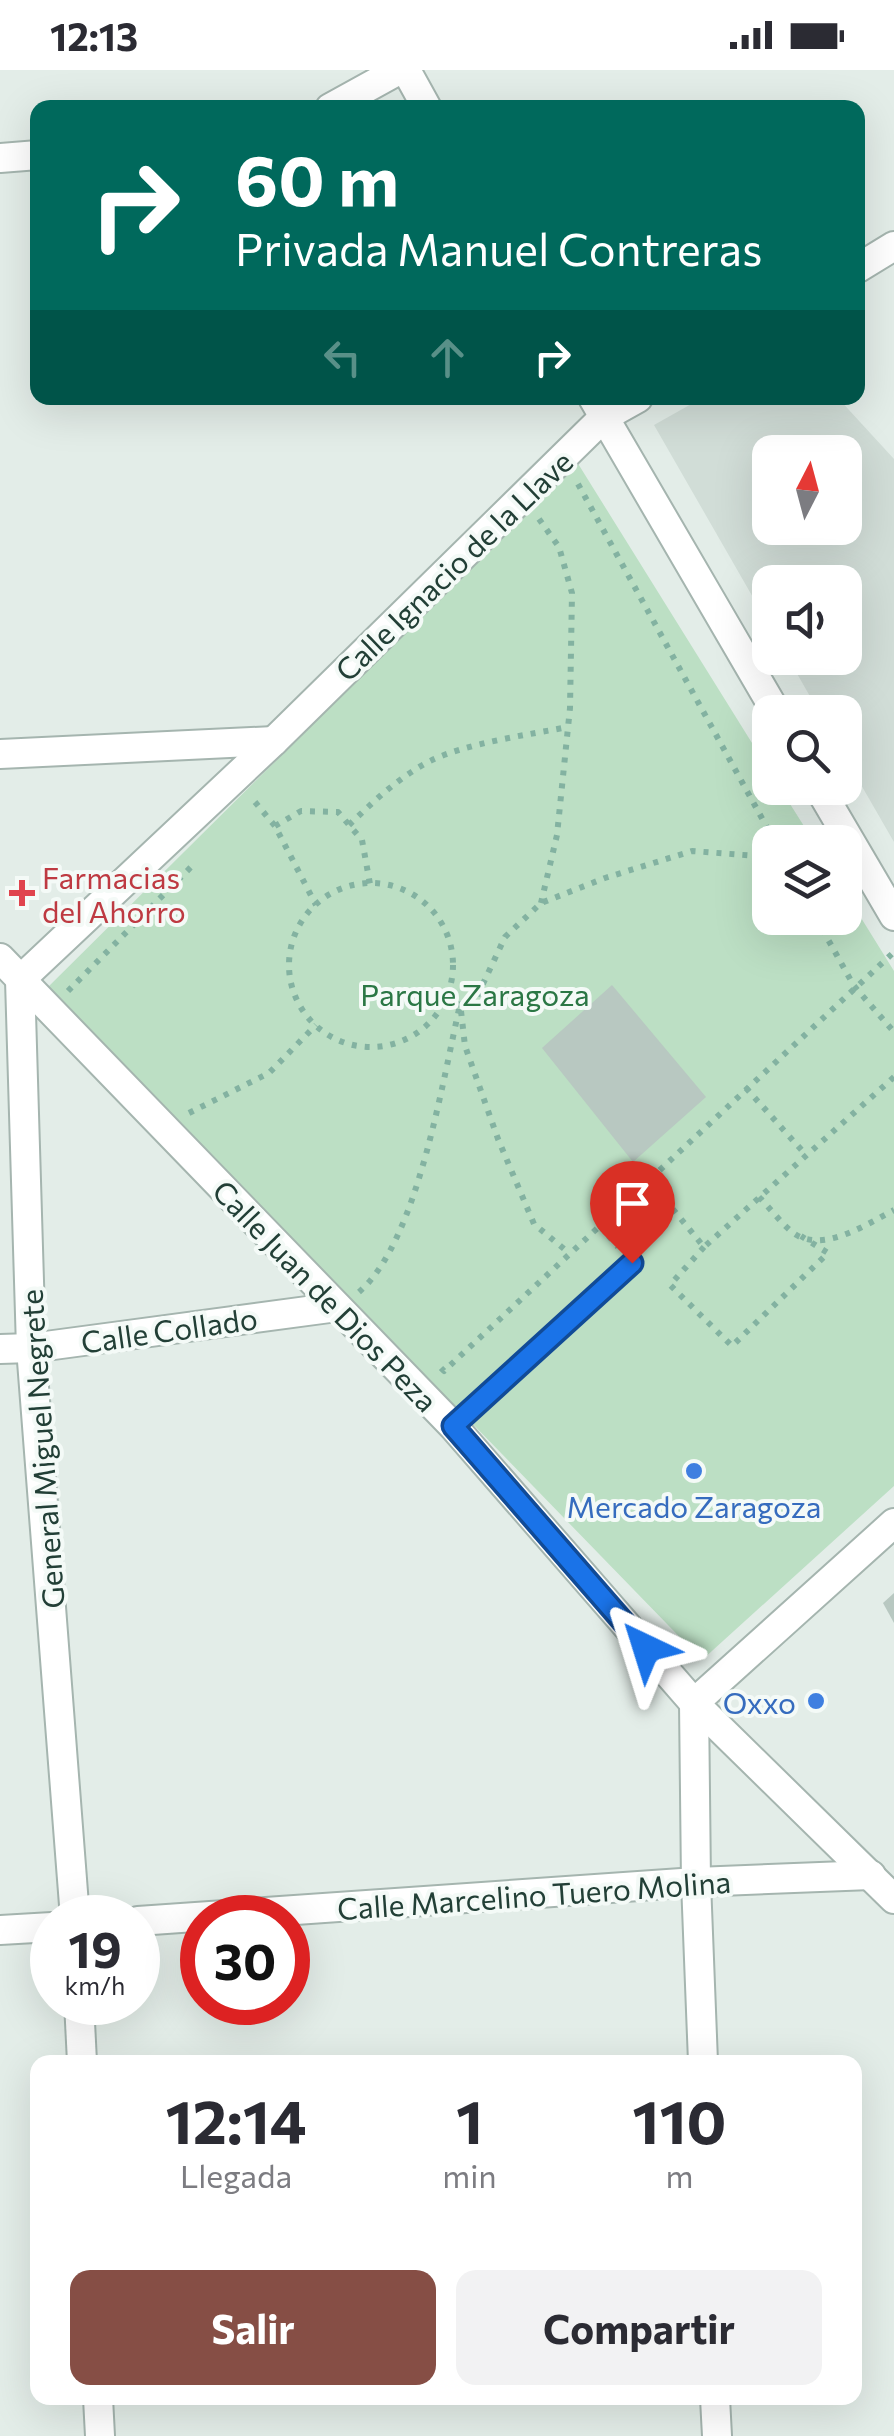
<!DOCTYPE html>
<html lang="es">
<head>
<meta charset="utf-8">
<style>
	body { margin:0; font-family:Commissioner,sans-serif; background:#f2f2f3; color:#2b2b33; height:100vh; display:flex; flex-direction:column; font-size:38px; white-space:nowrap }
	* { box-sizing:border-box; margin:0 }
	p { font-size:32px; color:#7c7c81 }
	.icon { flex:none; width:55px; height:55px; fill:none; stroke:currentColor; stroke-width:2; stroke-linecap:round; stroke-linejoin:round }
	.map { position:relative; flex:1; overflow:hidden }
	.sheet { position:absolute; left:30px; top:1985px; width:832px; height:350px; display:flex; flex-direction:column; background:#fff; border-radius:20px; box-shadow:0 10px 40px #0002 }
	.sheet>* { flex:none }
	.top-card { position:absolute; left:30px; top:30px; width:835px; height:305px; border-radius:20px; box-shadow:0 10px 40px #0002; background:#00695c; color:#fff; overflow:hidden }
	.needle { width:65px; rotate:6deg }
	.fabs { position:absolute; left:752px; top:365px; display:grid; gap:20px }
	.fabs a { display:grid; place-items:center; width:110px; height:110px; border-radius:20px; background:#fff; box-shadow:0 10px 40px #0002; font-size:50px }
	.speed { position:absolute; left:30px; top:1825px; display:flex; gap:20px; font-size:50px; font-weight:700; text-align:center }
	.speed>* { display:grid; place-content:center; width:130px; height:130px; border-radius:50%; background:#fff; box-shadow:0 10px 40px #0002; line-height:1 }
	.speed small { font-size:25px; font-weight:400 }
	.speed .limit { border:15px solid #d22; background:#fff; color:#111 }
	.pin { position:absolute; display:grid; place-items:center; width:85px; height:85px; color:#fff; margin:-102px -42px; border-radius:50% 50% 50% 0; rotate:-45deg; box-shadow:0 0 10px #0007 }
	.pin .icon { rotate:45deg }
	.me { position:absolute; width:110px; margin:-55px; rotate:319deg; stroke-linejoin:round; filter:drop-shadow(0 0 8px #0008) }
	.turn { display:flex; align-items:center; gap:35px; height:210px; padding:0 40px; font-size:45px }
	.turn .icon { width:130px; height:130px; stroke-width:2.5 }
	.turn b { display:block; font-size:70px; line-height:85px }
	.lanes { display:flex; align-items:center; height:95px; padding:0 40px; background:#0003; justify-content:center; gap:50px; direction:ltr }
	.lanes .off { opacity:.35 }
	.eta { display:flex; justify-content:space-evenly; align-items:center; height:170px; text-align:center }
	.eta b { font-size:60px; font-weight:700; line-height:70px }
	.action { display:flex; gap:20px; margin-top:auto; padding:20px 40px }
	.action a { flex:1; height:115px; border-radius:20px; background:#864e45; color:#fff; font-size:40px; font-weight:700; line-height:115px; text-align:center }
	.action a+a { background:#f2f2f3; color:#2b2b33 }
	.status { display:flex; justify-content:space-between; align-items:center; height:70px; padding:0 50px; background:#fff; direction:ltr }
	.status svg { height:28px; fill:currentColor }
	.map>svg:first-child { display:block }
	.built { fill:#d1ddd7; fill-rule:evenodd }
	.green { fill:#bcdfc4 }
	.building { fill:#b8c8c1 }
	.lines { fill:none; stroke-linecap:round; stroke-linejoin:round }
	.lane-casing { stroke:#a5b5af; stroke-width:19 }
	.street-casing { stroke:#a5b5af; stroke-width:32 }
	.path { stroke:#83b2a1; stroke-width:6; stroke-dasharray:5 8; stroke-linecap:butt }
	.lane { stroke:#fff; stroke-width:14 }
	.street { stroke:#fff; stroke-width:28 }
	.route-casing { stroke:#114b97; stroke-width:25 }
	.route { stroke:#1a73e8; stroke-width:18 }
	.health-dot { fill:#e0444e; stroke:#f4faf7; stroke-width:4 }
	.shop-dot { fill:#3f7fe0; stroke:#f4faf7; stroke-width:4 }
	.labels { text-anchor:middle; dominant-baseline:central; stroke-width:8; stroke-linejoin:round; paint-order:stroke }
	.street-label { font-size:30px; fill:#223f36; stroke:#f4faf7 }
	.health-label { font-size:30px; fill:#be3a42; stroke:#f4faf7; text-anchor:start }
	.park-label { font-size:30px; fill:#2b7745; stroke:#f4faf7 }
	.shop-label { font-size:30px; fill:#366cbe; stroke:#f4faf7 }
</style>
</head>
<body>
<div class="status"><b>12:13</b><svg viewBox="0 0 49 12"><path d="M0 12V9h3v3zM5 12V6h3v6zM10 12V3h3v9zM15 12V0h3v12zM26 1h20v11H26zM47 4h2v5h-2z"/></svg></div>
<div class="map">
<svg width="894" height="2366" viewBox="0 0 894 2366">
	<rect width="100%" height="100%" fill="#e3ede8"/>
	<path class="built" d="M702,328H838L894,389V772L845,687V642H819L788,588H845V512H770V557L654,355ZM770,382H845V458H770Z"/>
	<path class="green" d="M577,392L770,702V718H780L814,772H770V848H845V822L894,901V1416L702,1590L464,1345L42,923Z"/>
	<g class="building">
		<path d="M612,915L706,1027L633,1092L542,978Z"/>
		<path d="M894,1523V1553L883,1533Z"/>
	</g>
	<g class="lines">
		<g class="lane-casing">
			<path id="lane" d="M453,1356L632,1193"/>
		</g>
		<g class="street-casing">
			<g id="street">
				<path d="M406,0L427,38"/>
				<path d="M330,38L399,0"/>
				<path d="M0,88L38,85"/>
				<path d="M858,198L894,176"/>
				<path d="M593,328L776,642"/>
				<path d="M0,684L274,671"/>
				<path d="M819,718L894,846"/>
				<path d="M0,888L453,1356L694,1633L894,1829"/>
				<path d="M0,1279L31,1278L337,1237"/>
				<path d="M75,1848L31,1278L20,910L274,671L604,347L638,328"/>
				<path d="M138,1851L696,1812L871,1805"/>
				<path d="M0,1860L52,1857"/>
				<path d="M79,1932L82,1992"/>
				<path d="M703,1992L696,1812L694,1633L894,1453"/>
				<path d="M98,2328L100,2366"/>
				<path d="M715,2328L717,2366"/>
			</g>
		</g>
		<g class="path">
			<path d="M578,414L775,772"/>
			<path d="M539,449L559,477L572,523L570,638L557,765L541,833"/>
			<path d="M255,732L275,756L316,835"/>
			<path d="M349,755C374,731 399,707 430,691C467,673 527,665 568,657"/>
			<path d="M275,756L301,741L338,742L362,770L370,814"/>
			<circle cx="371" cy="895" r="82"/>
			<path d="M816,848L854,916L894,962"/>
			<path d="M68,921L193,795"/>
			<path d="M444,934L473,935L505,867L541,833L605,808L692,781L770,787"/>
			<path d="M461,941L465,976L498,1069L534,1154L569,1183"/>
			<path d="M746,1018L806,1085"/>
			<path d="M189,1043L269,1003L316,955"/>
			<path d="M648,1109L704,1177L894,1007"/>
			<path d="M759,1127C770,1138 780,1152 792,1162C821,1185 867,1154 894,1140"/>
			<path d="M600,1156L618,1177"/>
			<path d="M704,1177L670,1215L732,1276L828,1183L801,1166"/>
			<path d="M359,1222C418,1171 442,1012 460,935"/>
			<path d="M441,1298L444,1301L894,882"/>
		</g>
		<use href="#lane" class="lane"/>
		<use href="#street" class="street"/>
	</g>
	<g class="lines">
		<g class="route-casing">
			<path id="route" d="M632,1193L453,1356L646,1578"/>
		</g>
		<use href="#route" class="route"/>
	</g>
	<path class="health-dot" d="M17 808h10v10h10v10h-10v10h-10v-10h-10v-10h10z"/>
	<g class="shop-dot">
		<circle cx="694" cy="1401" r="10"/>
		<circle cx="816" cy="1631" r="10"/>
	</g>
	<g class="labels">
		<g class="street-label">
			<text transform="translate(453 495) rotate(-44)">Calle Ignacio de la Llave</text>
			<text transform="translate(326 1225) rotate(46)">Calle Juan de Dios Peza</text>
			<text transform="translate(169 1259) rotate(-8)">Calle Collado</text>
			<text transform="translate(41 1379) rotate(-94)">General Miguel Negrete</text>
			<text transform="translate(534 1824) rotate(-4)">Calle Marcelino Tuero Molina</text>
		</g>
		<g class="health-label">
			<text x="42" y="806">Farmacias<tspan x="42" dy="34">del Ahorro</tspan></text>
		</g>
		<g class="park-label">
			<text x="475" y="923">Parque Zaragoza</text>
		</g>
		<g class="shop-label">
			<text x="694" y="1435">Mercado Zaragoza</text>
			<text x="796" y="1631" text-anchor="end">Oxxo</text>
		</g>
	</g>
</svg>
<div class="fabs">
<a><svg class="needle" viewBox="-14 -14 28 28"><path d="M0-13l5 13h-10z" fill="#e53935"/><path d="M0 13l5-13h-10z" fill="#7c7c81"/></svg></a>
<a><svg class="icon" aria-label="sound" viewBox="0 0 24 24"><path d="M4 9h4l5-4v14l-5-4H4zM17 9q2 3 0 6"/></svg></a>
<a><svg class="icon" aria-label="search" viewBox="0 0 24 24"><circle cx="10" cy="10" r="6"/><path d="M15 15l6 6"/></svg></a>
<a><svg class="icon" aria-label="layers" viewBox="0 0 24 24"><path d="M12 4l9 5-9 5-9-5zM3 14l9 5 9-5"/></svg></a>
</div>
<div class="speed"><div>19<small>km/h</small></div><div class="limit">30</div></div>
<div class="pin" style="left:632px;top:1193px;background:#d93025"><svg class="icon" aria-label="arrive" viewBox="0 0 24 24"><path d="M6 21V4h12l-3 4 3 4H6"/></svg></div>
<svg class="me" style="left:646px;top:1578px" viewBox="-20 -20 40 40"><path d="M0-17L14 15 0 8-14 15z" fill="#1a73e8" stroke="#fff" stroke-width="4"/></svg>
<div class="top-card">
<div class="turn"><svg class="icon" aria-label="right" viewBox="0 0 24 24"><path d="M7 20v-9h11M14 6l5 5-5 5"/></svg><div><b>60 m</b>Privada Manuel Contreras</div></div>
<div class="lanes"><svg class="icon off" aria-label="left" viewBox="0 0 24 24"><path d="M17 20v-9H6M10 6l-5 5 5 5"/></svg><svg class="icon off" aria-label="ahead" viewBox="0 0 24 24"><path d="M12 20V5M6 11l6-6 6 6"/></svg><svg class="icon" aria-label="right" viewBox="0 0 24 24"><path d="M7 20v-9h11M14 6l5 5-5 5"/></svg></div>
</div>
<section class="sheet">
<div class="eta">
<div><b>12:14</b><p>Llegada</p></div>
<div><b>1</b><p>min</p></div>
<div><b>110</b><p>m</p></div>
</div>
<div class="action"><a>Salir</a><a>Compartir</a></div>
</section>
</div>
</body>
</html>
